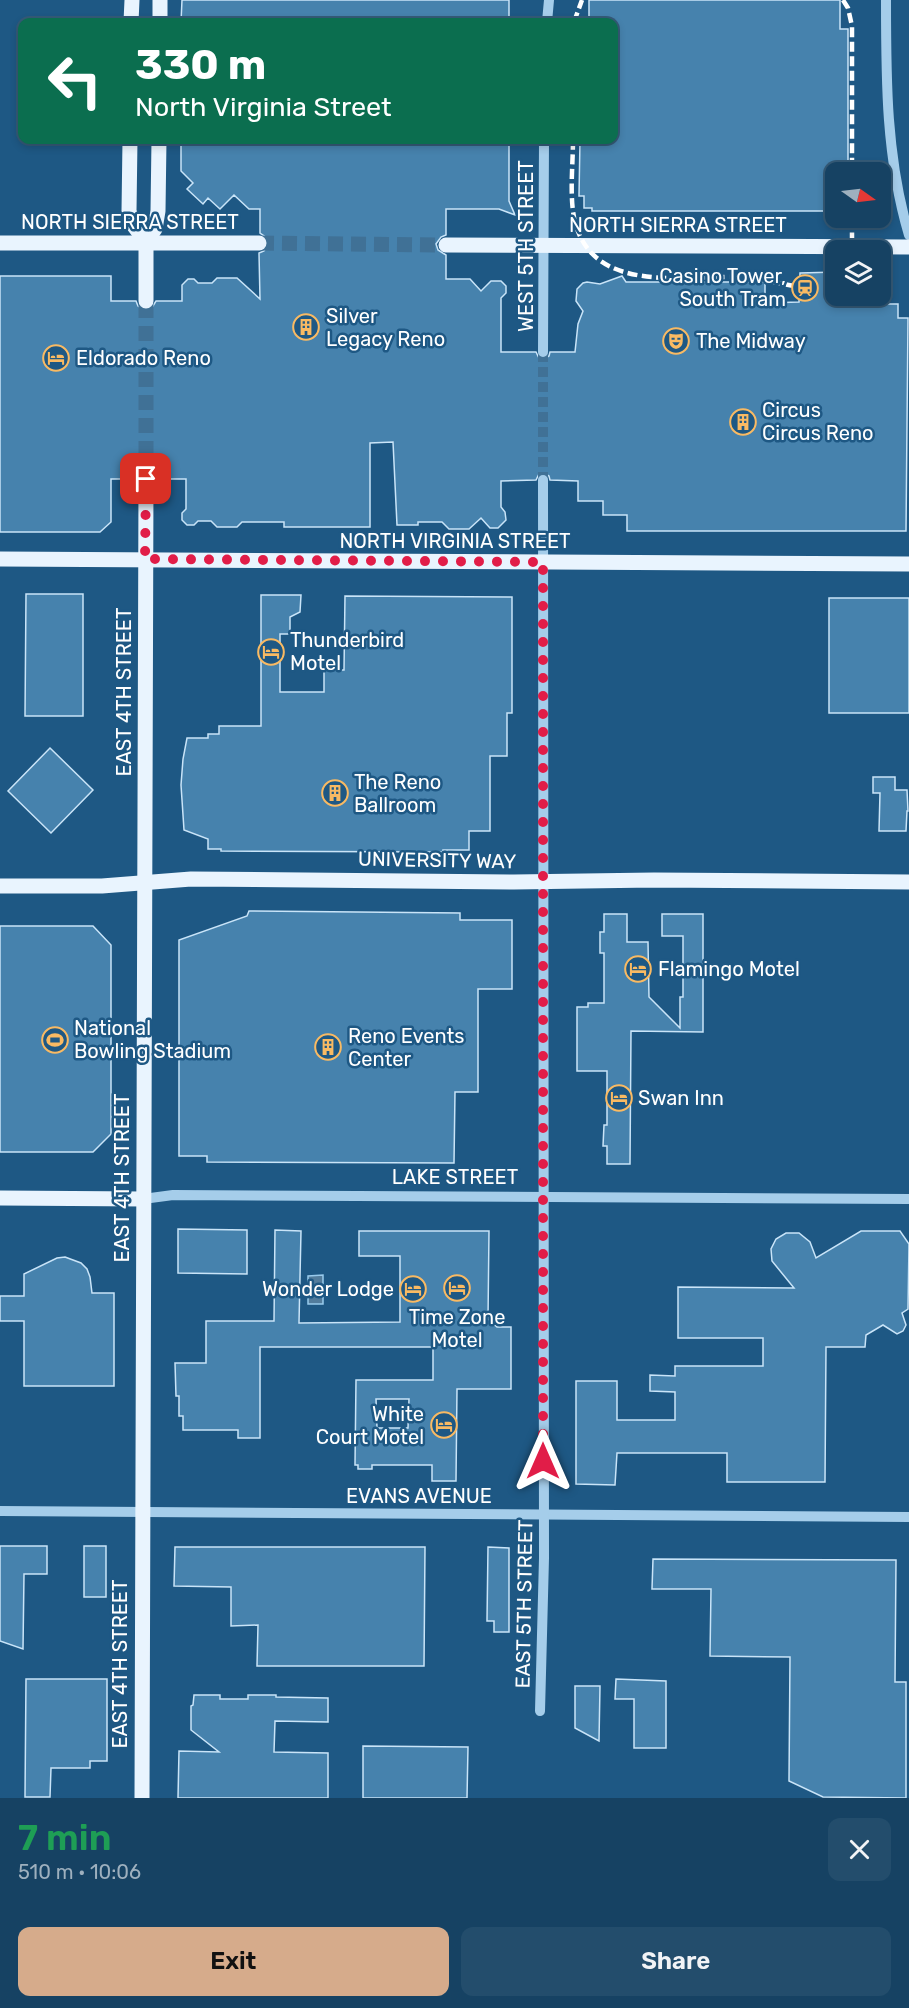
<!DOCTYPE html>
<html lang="en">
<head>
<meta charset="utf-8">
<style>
	body { margin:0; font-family:Rubik,sans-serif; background:#234d6c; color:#f1f3f6; height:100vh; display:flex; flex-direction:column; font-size:22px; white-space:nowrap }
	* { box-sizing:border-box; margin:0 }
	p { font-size:20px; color:#9eb0be }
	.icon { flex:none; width:33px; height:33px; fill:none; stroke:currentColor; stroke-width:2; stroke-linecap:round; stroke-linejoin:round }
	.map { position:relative; height:1798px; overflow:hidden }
	.panel { display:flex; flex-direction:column; background:#164263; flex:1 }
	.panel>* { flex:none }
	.guide { position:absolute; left:18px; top:18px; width:600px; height:126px; border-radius:12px; box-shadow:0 3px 9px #0003,0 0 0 2px #355b78; background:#0b6e4f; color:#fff; overflow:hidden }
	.needle { width:39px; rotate:104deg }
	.tools { position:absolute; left:825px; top:162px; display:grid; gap:12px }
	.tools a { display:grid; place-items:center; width:66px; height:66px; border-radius:12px; background:#164263; box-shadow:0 3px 9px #0003,0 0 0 2px #355b78; font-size:30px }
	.pin { position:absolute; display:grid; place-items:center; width:51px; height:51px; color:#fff; margin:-26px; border-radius:12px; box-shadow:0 3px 9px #0006 }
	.me { position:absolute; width:66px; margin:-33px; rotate:0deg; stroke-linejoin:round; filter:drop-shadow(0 0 4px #0008) }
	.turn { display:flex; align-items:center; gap:21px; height:126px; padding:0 18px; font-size:27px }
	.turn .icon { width:78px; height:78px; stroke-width:2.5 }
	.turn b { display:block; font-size:42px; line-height:51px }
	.round { display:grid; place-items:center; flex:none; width:63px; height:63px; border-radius:12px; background:#234d6c }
	.head { display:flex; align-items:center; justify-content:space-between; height:102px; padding:0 18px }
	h1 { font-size:36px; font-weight:600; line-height:45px; color:#1e9e55 }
	.button { display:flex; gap:12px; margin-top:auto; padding:12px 18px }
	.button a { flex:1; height:69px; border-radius:12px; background:#d6ab8b; color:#111; font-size:24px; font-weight:600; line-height:69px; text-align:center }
	.button a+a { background:#234d6c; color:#f1f3f6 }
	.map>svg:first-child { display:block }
	.water { fill:#527c9c; stroke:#98caec; stroke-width:1.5 }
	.building { fill:#4682ad; stroke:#c9e4f8; stroke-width:1.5; fill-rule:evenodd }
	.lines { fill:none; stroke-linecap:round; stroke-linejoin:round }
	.minor-tunnel { stroke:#407196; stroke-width:10; stroke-dasharray:10 5; stroke-linecap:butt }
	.major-tunnel { stroke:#407196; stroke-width:15; stroke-dasharray:15 8; stroke-linecap:butt }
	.minor { stroke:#a5cdea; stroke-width:10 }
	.major { stroke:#e9f4fe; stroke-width:15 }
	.rail { stroke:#fff; stroke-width:4.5; stroke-dasharray:10 4.5; stroke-linecap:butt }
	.route { stroke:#e11d48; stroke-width:10; stroke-dasharray:0 18 }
	.labels { text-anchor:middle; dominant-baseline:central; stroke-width:5; stroke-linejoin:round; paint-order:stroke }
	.street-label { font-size:20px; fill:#fff; stroke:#1e5884 }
	.poi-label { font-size:20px; fill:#fff; stroke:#1e5884; text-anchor:start }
</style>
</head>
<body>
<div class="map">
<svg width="909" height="1798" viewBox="0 0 909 1798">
	<rect width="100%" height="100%" fill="#1e5884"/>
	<path class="water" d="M323,1275V1304H308V1276Z"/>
	<g class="building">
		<path d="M182,0H509V22H181Z"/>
		<path d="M589,0H840V29H848V172H836V209L834,211H592V208H584V196H579L580,140H614V22H594V17H589Z"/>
		<path d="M181,140H509V201L515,215L499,209H446V235L441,237L436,244L438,250L446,255V279H470L481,291L491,281H501L506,286V293L501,298V352H536L539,358L544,359L549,356L550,352H575L578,324L583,311L576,301L577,289L583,283L587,282L600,284L622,276L626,282H765V303L799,302L800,273L836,272V296H864V304H898V318H908L906,531H627V515H603V501H578V481L550,480L549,476L544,473L539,474L536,480L501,481V507L505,512L506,520L498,528H490L481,518L469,529H449L442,522H418V525H397L393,442L370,443V527H284V522H242L237,527H217L211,521H198L194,525H187L182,520V513L186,509V479H156L151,471L145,469L138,474L136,479H111V522L100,532H0V276H111V301H136L138,306L145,311L151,309L156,301H182V285L188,279H194L198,283H212L217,278H237L260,299L259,253L264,251L269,244L267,238L260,233V209H249L234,195L220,209L208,198L203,204L187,189L193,183L181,171Z"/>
		<path d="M26,594H83V716H25Z"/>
		<path d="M261,595H301L300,612L290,617V634H280V692H324V670H344L345,596L512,597V713H507V756H490V831H469V850H443V852L221,851V849H208V839L184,830L181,785L183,759L187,738H208V734H219V726H261Z"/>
		<rect x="829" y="598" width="80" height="115"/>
		<path d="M50,748L93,790L51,833L8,791Z"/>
		<path d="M873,777H895V790H907L908,811H907L906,831H879L880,793H873Z"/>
		<path d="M249,911L460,913V920H512V989H478V1092H455L454,1163L207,1162V1156H179V940L247,916Z"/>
		<path d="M604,914H627V942H648L649,997L680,1028V997H683V936H662V914H703V1032L631,1031L630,1164H607V1146H603L604,1125H607V1071H577V1007H588V1003H604V953H600V932H604Z"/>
		<path d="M0,926H93L111,945V1134L93,1152H0Z"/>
		<path d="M178,1229L247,1230V1274L178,1273Z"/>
		<path d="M275,1230L301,1231L299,1323L400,1322V1256H359V1231H489L488,1319L497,1327H511V1389H457L456,1481H432V1465H372V1469H358V1465H355L356,1380H433V1347H260V1438H238V1430H183V1416H179V1396H176L175,1363H206V1321H274ZM376,1399H409L408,1428H377Z"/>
		<path d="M861,1231H900L909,1244L908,1309L902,1313L906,1325L903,1331L897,1334L883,1325L866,1335L865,1347H826L825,1482H727V1453H617L615,1485L576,1484V1381H617V1420H675V1392L650,1391V1375L675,1376V1366H763V1338H678V1287L794,1288L772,1261L771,1249L776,1239L786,1233H799L810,1242L816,1258Z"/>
		<path d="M65,1257L81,1263L87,1269L90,1277L92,1293H114V1386H24V1321H0V1296H24V1274L57,1258Z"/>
		<path d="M0,1546H47V1574H24L23,1649L0,1641Z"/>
		<rect x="84" y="1546" width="22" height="51"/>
		<path d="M175,1547H425L424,1666H257L258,1625L231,1626V1587L174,1586Z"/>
		<path d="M488,1547L509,1548V1632H494V1621H487Z"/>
		<path d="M653,1559L896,1560L895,1682H906V1798L823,1797L789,1781L790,1657L710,1656L711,1589H652Z"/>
		<path d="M26,1679H107V1761H90V1768H51L50,1797H25Z"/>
		<path d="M616,1679L666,1681V1748H634V1699H615Z"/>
		<path d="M575,1686H600L599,1741L575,1728Z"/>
		<path d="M194,1695H220V1699H248V1695H276V1697L328,1698V1722L275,1721L274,1752L328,1753V1798H178L179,1751L219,1752L191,1730V1706L193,1705Z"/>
		<path d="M363,1746L468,1747L467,1798H363Z"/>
	</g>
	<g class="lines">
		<path class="minor-tunnel" d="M543,352V480"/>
		<g class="major-tunnel">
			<path d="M259,243L446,245"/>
			<path d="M146,479V301"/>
		</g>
		<g class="minor">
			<path d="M886,0C886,80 886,158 909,235"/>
			<path d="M547,22L549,0"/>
			<path d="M543,352L544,140"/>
			<path d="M143,1199L173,1195L909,1199"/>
			<path d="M0,1511L909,1517"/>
			<path d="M540,1711L544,1558L543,480"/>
		</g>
		<g class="major">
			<path d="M131,22L132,0"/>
			<path d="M160,22V0"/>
			<path d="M130,140L129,211L134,226L146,242"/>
			<path d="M0,243H259"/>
			<path d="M446,245L909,247"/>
			<path d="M146,301V242L155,229L158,211L159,140"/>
			<path d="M0,559L909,564"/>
			<path d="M0,886H102L191,879L514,882L654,880L909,882"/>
			<path d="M0,1198L143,1199"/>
			<path d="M142,1798L146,479"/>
		</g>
		<g class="rail">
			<path d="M843,0L848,8L852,26V172"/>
			<path d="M574,22L582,0"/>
			<path d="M573,140C573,165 569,198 575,222C594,295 684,275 741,277C761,278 780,284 800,287"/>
			<path d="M852,218V250"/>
		</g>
	</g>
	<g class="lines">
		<path class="route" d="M146,479L145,559L543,562V1461"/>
	</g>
	<defs>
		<g id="station-ring" transform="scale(1.35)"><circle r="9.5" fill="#1e5884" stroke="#f9ba63" stroke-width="1.5"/><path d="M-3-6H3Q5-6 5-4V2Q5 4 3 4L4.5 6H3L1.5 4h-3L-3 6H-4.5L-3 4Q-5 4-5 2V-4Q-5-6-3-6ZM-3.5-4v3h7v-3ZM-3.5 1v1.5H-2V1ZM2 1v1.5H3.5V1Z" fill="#f9ba63"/></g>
		<g id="building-ring" transform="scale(1.35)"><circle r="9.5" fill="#1e5884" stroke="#f9ba63" stroke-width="1.5"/><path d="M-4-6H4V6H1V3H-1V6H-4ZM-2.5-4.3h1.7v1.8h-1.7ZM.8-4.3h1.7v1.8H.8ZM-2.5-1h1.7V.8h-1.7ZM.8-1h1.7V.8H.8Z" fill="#f9ba63"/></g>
		<g id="theatre-ring" transform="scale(1.35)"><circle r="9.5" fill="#1e5884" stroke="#f9ba63" stroke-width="1.5"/><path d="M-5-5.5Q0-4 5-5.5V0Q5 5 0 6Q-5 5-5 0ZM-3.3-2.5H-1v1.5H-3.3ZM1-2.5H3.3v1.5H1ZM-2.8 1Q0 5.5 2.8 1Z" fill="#f9ba63"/></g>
		<g id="hotel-ring" transform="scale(1.35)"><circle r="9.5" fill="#1e5884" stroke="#f9ba63" stroke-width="1.5"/><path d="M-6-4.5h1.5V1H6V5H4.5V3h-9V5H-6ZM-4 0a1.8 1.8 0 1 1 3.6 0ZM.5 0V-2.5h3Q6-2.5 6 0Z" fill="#f9ba63"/></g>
		<g id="stadium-ring" transform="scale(1.35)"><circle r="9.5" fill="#1e5884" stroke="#f9ba63" stroke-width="1.5"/><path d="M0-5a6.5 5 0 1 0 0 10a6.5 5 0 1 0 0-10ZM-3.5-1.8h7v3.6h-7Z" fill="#f9ba63"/></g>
	</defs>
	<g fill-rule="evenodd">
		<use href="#station-ring" x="805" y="288"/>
		<use href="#building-ring" x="306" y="327"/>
		<use href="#theatre-ring" x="676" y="341"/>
		<use href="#hotel-ring" x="56" y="358"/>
		<use href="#building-ring" x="743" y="422"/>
		<use href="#hotel-ring" x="271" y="652"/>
		<use href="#building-ring" x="335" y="793"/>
		<use href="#hotel-ring" x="638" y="969"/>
		<use href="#stadium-ring" x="55" y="1040"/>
		<use href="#building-ring" x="328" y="1047"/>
		<use href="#hotel-ring" x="619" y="1098"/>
		<use href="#hotel-ring" x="457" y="1288"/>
		<use href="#hotel-ring" x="413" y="1289"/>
		<use href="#hotel-ring" x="444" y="1425"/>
	</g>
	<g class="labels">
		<g class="street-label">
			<text x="130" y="222">NORTH SIERRA STREET</text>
			<text x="678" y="225">NORTH SIERRA STREET</text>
			<text transform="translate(526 246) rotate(-90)">WEST 5TH STREET</text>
			<text x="455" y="541">NORTH VIRGINIA STREET</text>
			<text transform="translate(124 692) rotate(-90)">EAST 4TH STREET</text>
			<text transform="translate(437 860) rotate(1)">UNIVERSITY WAY</text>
			<text x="455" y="1177">LAKE STREET</text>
			<text transform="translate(122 1178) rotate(-90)">EAST 4TH STREET</text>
			<text x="419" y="1496">EVANS AVENUE</text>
			<text transform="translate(524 1604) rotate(-89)">EAST 5TH STREET</text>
			<text transform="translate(120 1664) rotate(-90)">EAST 4TH STREET</text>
		</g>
		<g class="poi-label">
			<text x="786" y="276" text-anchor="end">Casino Tower,<tspan x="786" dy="23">South Tram</tspan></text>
			<text x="326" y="316">Silver<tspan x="326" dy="23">Legacy Reno</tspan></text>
			<text x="696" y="341">The Midway</text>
			<text x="76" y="358">Eldorado Reno</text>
			<text x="762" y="410">Circus<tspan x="762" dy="23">Circus Reno</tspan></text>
			<text x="290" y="640">Thunderbird<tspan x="290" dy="23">Motel</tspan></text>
			<text x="354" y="782">The Reno<tspan x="354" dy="23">Ballroom</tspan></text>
			<text x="658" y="969">Flamingo Motel</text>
			<text x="74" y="1028">National<tspan x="74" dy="23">Bowling Stadium</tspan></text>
			<text x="348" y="1036">Reno Events<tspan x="348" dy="23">Center</tspan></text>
			<text x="638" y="1098">Swan Inn</text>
			<text x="394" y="1289" text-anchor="end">Wonder Lodge</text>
			<text x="457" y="1317" text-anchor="middle">Time Zone<tspan x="457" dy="23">Motel</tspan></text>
			<text x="424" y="1414" text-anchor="end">White<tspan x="424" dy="23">Court Motel</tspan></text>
		</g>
	</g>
</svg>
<div class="tools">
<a><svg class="needle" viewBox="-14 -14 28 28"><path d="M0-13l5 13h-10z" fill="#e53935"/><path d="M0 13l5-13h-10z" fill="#9eb0be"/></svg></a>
<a><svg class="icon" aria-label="layers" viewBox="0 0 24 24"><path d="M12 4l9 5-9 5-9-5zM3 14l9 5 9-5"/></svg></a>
</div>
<div class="pin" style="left:146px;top:479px;background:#d93025"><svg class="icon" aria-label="arrive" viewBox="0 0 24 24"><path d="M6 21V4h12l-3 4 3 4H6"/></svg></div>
<svg class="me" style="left:543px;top:1461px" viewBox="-20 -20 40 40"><path d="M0-17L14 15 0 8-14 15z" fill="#e11d48" stroke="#fff" stroke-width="4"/></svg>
<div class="guide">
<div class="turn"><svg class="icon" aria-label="left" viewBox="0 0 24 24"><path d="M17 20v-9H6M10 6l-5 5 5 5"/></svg><div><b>330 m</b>North Virginia Street</div></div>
</div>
</div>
<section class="panel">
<div class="head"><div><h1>7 min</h1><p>510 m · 10:06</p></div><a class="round"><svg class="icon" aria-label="close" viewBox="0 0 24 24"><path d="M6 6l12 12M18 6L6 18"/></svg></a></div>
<div class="button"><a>Exit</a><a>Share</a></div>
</section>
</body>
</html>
